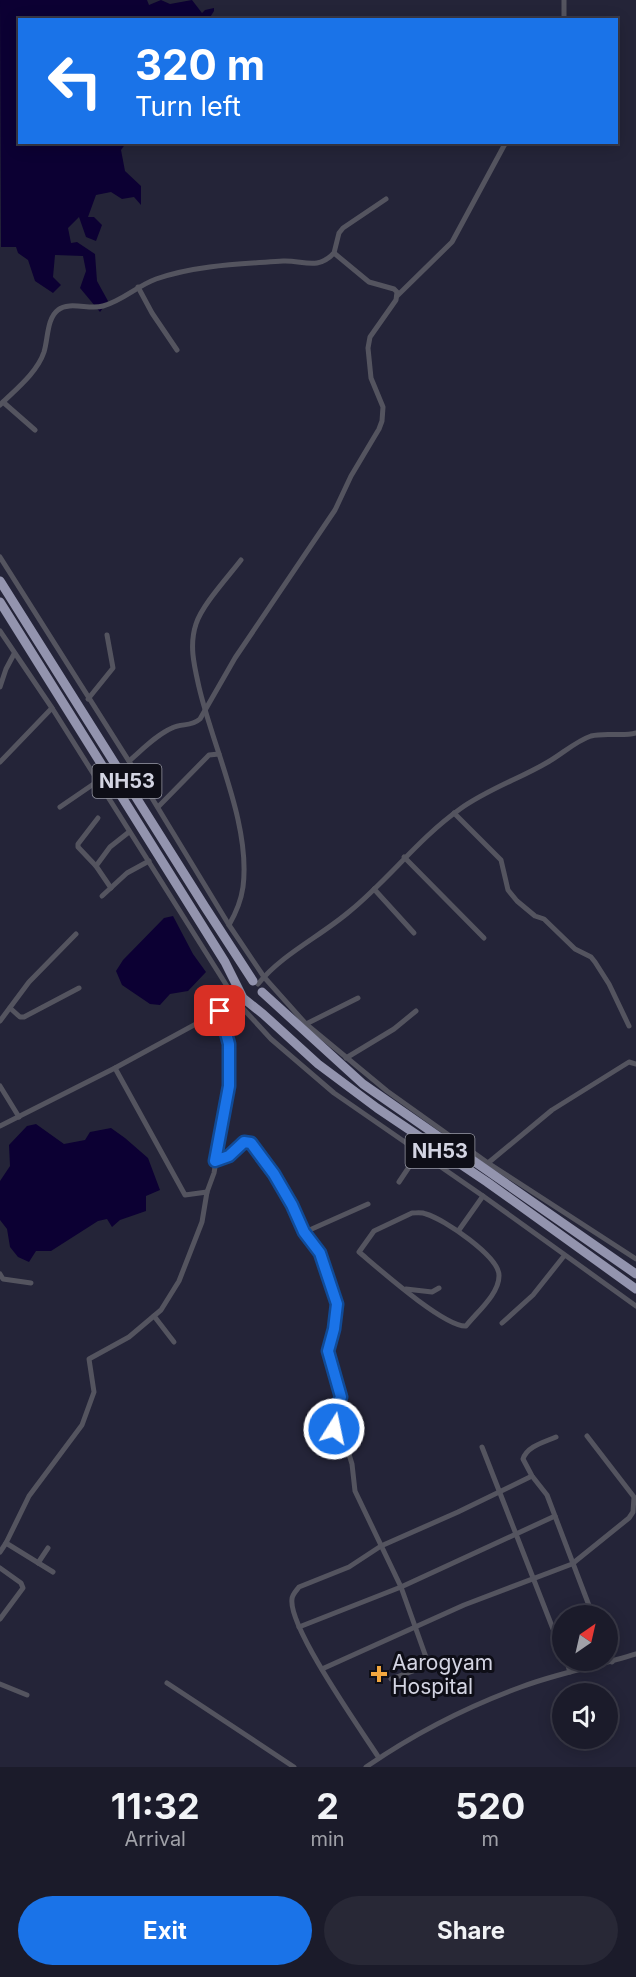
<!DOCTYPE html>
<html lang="en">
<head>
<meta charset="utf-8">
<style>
	body { margin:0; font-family:Inter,sans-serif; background:#282836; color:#f1f3f6; height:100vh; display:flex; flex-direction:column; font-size:22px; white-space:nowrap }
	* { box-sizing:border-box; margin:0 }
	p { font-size:20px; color:#a0a1a8 }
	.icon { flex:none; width:33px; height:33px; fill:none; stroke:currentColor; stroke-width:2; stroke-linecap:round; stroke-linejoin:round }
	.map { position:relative; height:1767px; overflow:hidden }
	.side { display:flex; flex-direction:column; background:#1b1b2a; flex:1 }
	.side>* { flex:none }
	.hud { position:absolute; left:18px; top:18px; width:600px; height:126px; border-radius:0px; box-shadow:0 3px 15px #0003,0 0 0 2px #393947; background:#1a73e8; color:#fff; overflow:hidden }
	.needle { width:39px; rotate:34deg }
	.tools { position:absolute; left:552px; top:1605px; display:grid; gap:12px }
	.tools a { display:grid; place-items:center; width:66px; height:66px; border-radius:50%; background:#1b1b2a; box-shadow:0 3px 15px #0003,0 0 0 2px #393947; font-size:30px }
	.pin { position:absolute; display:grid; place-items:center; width:51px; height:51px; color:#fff; margin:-26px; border-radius:12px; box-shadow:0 3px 9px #0006 }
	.me { position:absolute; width:66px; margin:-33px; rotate:10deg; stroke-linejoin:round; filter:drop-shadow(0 0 4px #0008) }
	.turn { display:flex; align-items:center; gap:21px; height:126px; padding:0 18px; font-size:27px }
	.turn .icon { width:78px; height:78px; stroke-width:2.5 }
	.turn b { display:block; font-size:42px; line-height:51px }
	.eta { display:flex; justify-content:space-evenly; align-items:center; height:102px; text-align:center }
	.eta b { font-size:36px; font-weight:700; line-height:42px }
	.cta { display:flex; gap:12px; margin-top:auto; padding:12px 18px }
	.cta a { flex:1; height:69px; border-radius:36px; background:#1a73e8; color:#fff; font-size:24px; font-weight:700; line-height:69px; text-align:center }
	.cta a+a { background:#282836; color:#f1f3f6 }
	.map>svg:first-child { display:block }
	.water { fill:#0c0033 }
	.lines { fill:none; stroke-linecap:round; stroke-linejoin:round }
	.street { stroke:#54545f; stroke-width:5 }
	.highway { stroke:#9394ae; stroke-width:9 }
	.route-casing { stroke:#114b97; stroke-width:15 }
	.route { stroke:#1a73e8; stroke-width:10 }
	.poi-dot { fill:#f1a63f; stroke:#0e0e17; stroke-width:2 }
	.labels { text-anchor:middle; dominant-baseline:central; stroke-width:6; stroke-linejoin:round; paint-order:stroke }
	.shield { fill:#0e0e17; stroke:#9899a5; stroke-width:1.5 }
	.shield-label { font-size:20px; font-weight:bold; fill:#d3d4e2 }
	.poi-label { font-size:21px; fill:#d3d4e2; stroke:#0e0e17; text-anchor:start }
</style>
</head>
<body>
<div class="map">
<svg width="636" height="1767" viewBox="0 0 636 1767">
	<rect width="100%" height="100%" fill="#242438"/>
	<g class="water">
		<path d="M0,0H147L149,5L161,0L170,4L192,0L202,13L205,10L214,8V11L209,19L20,20V142L126,143L121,150L125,171L141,186V205L134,197L122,199L111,192L96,195L88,217H94L102,225L96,241L86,237L79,217L68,228L71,243L77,242L95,254L97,281L108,301L100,312L80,288L86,271L83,256L55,255L53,277L61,285L53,293L35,281L28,260L18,253L16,247H1Z"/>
		<path d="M173,916L193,954L206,972L188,991L170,994L160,1005L150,1004L122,985L116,971L123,960L164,918Z"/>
		<path d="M36,1124L64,1144L85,1140L90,1132L111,1128L125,1138L148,1158L160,1190L146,1196V1211L120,1220L112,1227L107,1219L98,1221L51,1251H36L29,1262L18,1257L10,1247L7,1229L0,1220V1181L10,1166L9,1145L27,1126Z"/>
	</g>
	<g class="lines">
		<g class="street">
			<path d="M564,0V20"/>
			<path d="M138,287L152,313L177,350"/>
			<path d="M397,296L452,242L506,142"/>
			<path d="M3,402L35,430"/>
			<path d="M0,405C15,390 37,373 44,352C48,339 47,318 58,310C69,301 90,310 103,306C122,301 137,286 156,279C196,265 241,264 283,261C303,260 317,271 334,253L339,233L343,228L386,199"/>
			<path d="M0,557L144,785L229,925L264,977L306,1024L387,1091L488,1163L636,1259"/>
			<path d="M0,631L52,708L237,1002L271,1039L334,1093L483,1196L636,1306"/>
			<path d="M0,687L6,669L14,654"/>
			<path d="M88,699L113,668L107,635"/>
			<path d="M129,761C142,750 156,735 172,728C182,723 191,727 200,719L235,658L335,510L351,476L379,429L382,421L383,407L371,378L368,348L370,337L396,300L397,292L394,289L369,282L334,253"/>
			<path d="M0,762L52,708"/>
			<path d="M60,807L98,781"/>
			<path d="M158,807L209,755L219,754"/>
			<path d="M454,813L501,860L508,890L517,901L535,916L544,919L575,949L591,957L595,962L609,984L629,1026"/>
			<path d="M98,818L78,844V847L96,866L111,888"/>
			<path d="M404,857L484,938"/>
			<path d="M96,866L110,847L129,832"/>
			<path d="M374,889L414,933"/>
			<path d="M102,896L127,873L149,861"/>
			<path d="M229,925C236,913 241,901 243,887C251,824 213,748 199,687C194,665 189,645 196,624C202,605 228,577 241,560"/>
			<path d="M258,984C282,954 321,936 350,911C389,879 419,838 460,809C488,789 519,779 548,762C562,754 576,741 591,736C606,732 622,737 636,733"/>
			<path d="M10,1008L20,1017H24L79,988"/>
			<path d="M0,1021L29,982L76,934"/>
			<path d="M306,1024L358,998"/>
			<path d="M346,1058L394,1029L416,1011"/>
			<path d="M115,1068L185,1195L207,1192"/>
			<path d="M0,1086L19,1117"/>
			<path d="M0,1126L115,1068L240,1000"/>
			<path d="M215,1161L229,1156L244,1142L251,1143L274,1174L292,1205L305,1232L320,1253L337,1304L334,1329L328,1351L341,1397L333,1415L334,1429L343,1435L352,1464L355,1491L401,1587L427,1660V1664L424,1667L391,1679"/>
			<path d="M488,1163L552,1110L629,1062L636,1064"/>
			<path d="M399,1182L419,1152"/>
			<path d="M412,1213C417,1213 422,1212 426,1214C444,1219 500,1257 499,1276C499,1294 477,1312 466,1326C444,1327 378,1268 359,1252L374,1231Z"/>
			<path d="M459,1230L483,1196"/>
			<path d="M305,1232L368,1204"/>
			<path d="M0,1274L3,1279L31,1283"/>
			<path d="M406,1289L432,1292L439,1288"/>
			<path d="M154,1316L174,1342"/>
			<path d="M502,1323L533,1295L564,1256"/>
			<path d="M556,1437C545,1442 527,1446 523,1459L532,1476L547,1495L593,1616"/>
			<path d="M482,1447L562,1652"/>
			<path d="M6,1543L53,1572"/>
			<path d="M0,1552L6,1543L29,1496L82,1425L94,1392L89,1359L129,1337L161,1310L179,1281L202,1222L207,1192L214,1173L229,1086V1043L220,1011"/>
			<path d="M38,1563L48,1548"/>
			<path d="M0,1568L21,1583L23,1588L0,1619"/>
			<path d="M299,1627L401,1587L555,1516"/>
			<path d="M608,1652L612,1662"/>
			<path d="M566,1660L570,1672"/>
			<path d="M322,1669L464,1605L572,1564L629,1518L633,1512L634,1497L587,1436"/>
			<path d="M167,1683L294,1767"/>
			<path d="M0,1684L27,1695"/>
			<path d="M379,1758C361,1730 288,1627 292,1599C292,1595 296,1591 299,1587L349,1567L381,1546L458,1512L532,1476"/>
			<path d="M366,1767C414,1734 466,1707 521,1687C558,1673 598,1666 636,1654"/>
		</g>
		<g class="highway">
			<path d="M0,581L205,907L253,981"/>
			<path d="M0,602L225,962L243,998L263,1014L318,1064L377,1108L487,1182L636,1289"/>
			<path d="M262,992L363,1084L636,1274"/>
		</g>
	</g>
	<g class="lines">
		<g class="route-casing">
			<path id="route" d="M220,1011L229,1044V1086L215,1161L229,1156L244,1142L251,1143L274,1174L292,1205L304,1232L320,1253L337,1304L334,1329L328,1351L341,1397L333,1415L334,1429"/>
		</g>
		<use href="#route" class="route"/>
	</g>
	<path class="poi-dot" d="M376 1665h6v6h6v6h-6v6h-6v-6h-6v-6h6z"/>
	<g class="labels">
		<g class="shield">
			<rect x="92.5" y="764" width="69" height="34" rx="4.5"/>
			<rect x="405.5" y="1134" width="69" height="34" rx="4.5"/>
		</g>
		<g class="shield-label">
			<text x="127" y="781">NH53</text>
			<text x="440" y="1151">NH53</text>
		</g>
		<g class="poi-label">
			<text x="392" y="1662">Aarogyam<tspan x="392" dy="24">Hospital</tspan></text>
		</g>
	</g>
</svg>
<div class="tools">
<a><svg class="needle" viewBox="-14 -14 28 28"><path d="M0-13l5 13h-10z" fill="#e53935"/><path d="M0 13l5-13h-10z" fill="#a0a1a8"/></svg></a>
<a><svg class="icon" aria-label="sound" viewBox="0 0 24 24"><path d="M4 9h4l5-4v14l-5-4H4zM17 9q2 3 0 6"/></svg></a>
</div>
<div class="pin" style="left:220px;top:1011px;background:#d93025"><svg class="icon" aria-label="arrive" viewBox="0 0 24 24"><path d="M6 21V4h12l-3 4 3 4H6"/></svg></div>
<svg class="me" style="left:334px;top:1429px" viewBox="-20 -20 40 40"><circle r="17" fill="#1a73e8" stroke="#fff" stroke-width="3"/><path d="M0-11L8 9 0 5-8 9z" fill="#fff"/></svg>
<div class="hud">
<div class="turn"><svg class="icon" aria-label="left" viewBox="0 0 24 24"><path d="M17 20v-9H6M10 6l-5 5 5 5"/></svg><div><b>320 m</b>Turn left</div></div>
</div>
</div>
<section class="side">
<div class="eta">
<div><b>11:32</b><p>Arrival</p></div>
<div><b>2</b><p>min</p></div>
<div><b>520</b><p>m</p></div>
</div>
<div class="cta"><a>Exit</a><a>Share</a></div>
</section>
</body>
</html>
